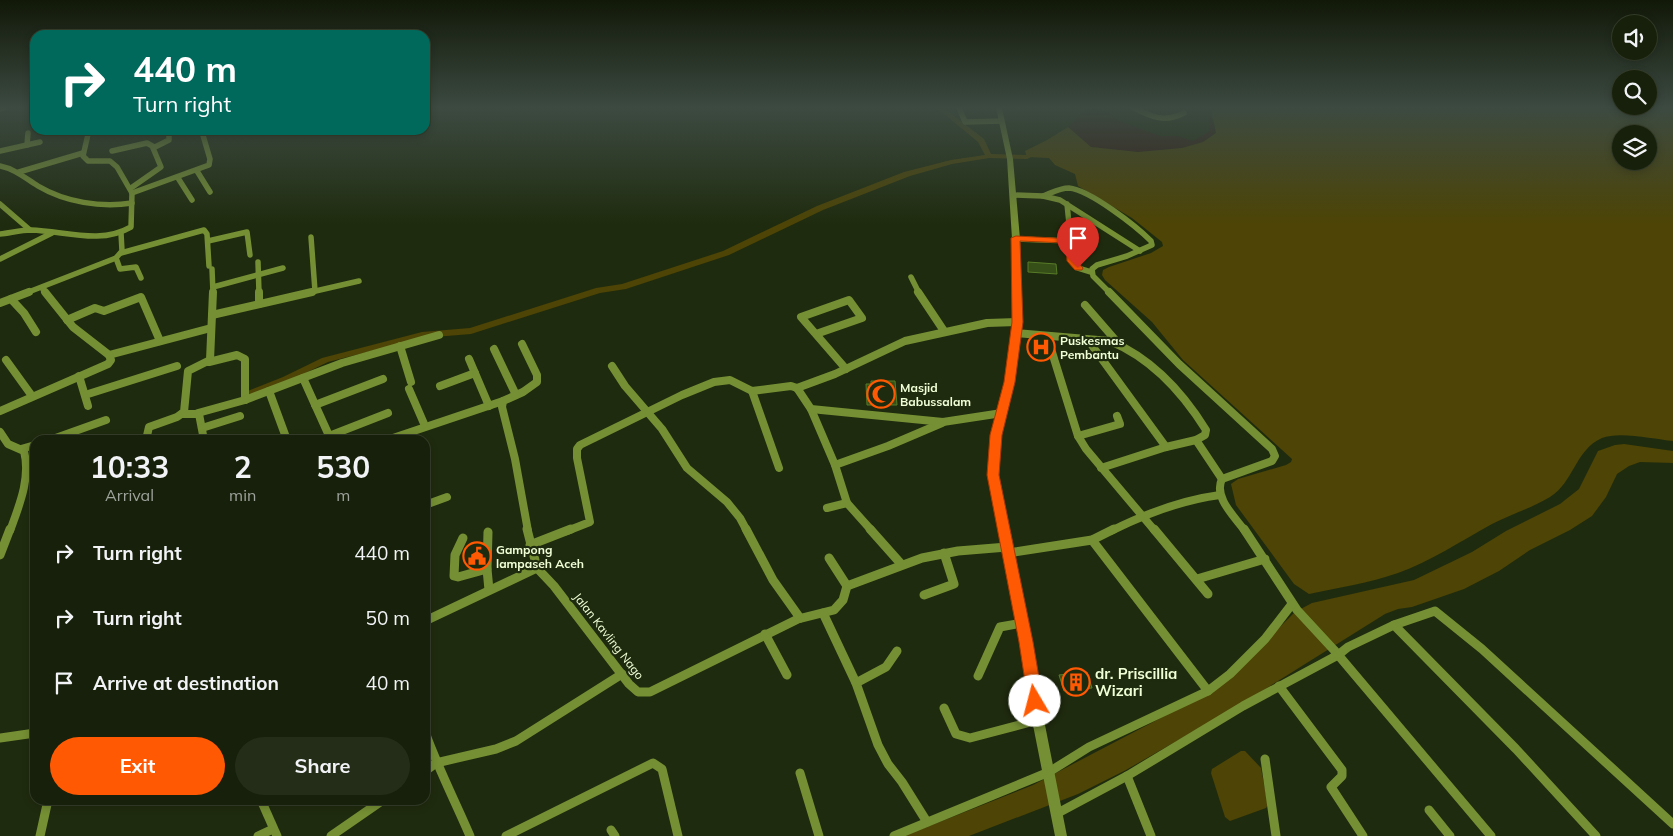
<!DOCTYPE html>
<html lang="en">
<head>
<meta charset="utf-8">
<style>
	body { margin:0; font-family:Mulish,sans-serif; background:#242d18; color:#f1f3f6; height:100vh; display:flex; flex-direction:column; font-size:19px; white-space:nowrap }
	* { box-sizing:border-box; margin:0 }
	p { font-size:16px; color:#9ea39c }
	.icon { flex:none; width:28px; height:28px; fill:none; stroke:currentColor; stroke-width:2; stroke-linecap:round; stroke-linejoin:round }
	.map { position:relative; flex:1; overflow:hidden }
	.drawer { position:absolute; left:30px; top:435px; width:400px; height:370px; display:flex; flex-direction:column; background:#17200a; border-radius:15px; box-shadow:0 2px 8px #0003,0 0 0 1px #363e2b }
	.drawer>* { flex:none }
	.top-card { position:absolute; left:30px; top:30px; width:400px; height:105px; border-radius:15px; box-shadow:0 2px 8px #0003,0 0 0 1px #363e2b; background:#00695c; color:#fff; overflow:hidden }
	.buttons { position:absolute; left:1612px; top:15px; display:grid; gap:10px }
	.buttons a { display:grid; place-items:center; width:45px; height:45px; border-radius:50%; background:#17200a; box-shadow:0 2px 8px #0003,0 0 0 1px #363e2b; font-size:25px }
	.pin { position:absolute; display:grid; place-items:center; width:42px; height:42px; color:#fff; margin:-51px -21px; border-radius:50% 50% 50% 0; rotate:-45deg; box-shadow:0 0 5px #0007 }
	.pin .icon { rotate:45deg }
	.me { position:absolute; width:55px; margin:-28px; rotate:352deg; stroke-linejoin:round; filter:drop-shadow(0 0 4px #0008) }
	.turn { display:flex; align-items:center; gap:18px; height:105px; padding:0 20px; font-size:22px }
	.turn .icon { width:65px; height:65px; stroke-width:2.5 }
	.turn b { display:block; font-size:35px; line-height:42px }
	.eta { display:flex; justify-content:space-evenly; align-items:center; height:85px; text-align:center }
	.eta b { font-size:30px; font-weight:700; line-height:35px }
	.primary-button { display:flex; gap:10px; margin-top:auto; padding:10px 20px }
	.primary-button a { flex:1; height:58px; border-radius:30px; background:#ff5903; color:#fff; font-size:20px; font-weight:700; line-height:58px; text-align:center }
	.primary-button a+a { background:#242d18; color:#f1f3f6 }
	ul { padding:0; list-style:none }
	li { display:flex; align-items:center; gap:15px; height:65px; padding:0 20px }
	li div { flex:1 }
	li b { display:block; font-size:19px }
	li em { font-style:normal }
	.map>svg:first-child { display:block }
	.green { fill:#351810 }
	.water { fill:#4d4405; fill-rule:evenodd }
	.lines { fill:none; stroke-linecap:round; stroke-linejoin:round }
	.canal { fill:#4d4405; fill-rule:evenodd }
	.building { fill:#364e17; stroke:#577c27 }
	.minor-far2 { stroke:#758f34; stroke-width:5.5 }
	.minor-far1 { stroke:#758f34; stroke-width:8 }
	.minor { stroke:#758f34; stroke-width:9 }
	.tertiary { fill:#758f34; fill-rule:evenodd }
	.route { fill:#ff5903; stroke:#a63a02 }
	.labels { text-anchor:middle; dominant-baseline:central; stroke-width:4.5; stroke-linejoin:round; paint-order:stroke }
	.poi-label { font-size:12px; font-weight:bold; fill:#f1ffd7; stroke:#1f2b0e; text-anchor:start }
	.street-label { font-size:12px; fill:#f1ffd7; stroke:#1f2b0e }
	.near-poi-label { font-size:15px; font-weight:bold; fill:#f1ffd7; stroke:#1f2b0e; text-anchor:start }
</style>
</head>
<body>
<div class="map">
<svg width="1673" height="836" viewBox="0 0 1673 836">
	<rect width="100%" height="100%" fill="#1f2b0e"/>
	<path class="green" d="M1087,108H1099L1120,121L1160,136H1178L1193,141L1210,131L1208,117L1211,116L1216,133L1203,142L1182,148L1138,152L1091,147L1068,127Z"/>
	<g class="water">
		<path d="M1211,108H1673V441C1654,439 1619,431 1602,438C1575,450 1574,482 1550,497C1532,508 1511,514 1492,524C1461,541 1431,561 1398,573C1369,583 1338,588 1309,594L1294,584L1236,505L1231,484L1238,479L1286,465L1291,462L1292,459L1183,360L1152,322L1105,280L1102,275L1103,270L1109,267L1151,253L1163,246L1162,242L1132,218L1078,186L1075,174L1055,165L1049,158L1027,157L1025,151L1047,140L1068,127L1091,147L1138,152L1182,148L1203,142L1216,133ZM1621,134H1649V161H1621Z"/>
		<path d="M1624,444L1673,451V463L1640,462L1629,466L1617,474L1606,497L1592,516L1570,530L1530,550L1499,571L1464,589L1412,607L1398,609L1385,614L1243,703L1126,770L1078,794L969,836H904L1033,785L1218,688L1295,612L1312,603L1414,580L1472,552L1506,531L1560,504L1579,489L1598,451L1615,445Z"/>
		<path d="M1241,751H1245L1261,768L1268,805L1266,808L1230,821L1225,817L1211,773L1212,769Z"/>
	</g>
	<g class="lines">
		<path class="canal" d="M937,108H944L984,139L991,154L1027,155L1031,157L1027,159L989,158L952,164L910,176L823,210L729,255L626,289L600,293L471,334L422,338L328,362L289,381L251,396L248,397L243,394L245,392L283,377L322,358L422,332L470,328L596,288L622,284L723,251L817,206L904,172L951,160L985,155L978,142Z"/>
	</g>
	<g class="building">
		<path d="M1028,262L1056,264L1057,274L1028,272Z"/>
		<path d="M1035,340L1043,341L1047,355L1036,354Z"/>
		<path d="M871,381H895L897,405H867L866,384H871Z"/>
		<path d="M481,548V563L471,565L472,549Z"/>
		<path d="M1087,672L1092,688L1064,691L1059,675Z"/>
	</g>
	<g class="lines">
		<g class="minor-far2">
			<path d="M959,108L965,122L1001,121"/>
			<path d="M1134,108C1152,117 1165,123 1184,113"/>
			<path d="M0,109L4,108"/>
			<path d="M27,145L28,133"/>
			<path d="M0,151L40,142"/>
			<path d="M112,151L147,143L154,147"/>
			<path d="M0,166C15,169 25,178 38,186C65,202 101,208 132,203"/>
			<path d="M197,171L210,192"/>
			<path d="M19,172L83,153"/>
			<path d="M178,178L192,200"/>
			<path d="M131,188L161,167L153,148L169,140V130"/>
			<path d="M132,193L209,165L210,159L202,132"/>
			<path d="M1013,195L1043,196L1060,200L1140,251"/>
			<path d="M1043,196C1051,193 1060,188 1069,188C1090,190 1136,226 1151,241L1152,245L1127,256L1097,265L1092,269L1093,276L1110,293"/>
			<path d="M0,204L30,230"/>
			<path d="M1067,204L1073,263L1078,268L1091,272"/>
			<path d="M0,234C10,233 21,230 31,230C65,231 100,245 131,227L132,193L117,167L110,161H88L83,156L89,130"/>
			<path d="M311,237L315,291"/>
			<path d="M1016,239L1071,241"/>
			<path d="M208,241L247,232L250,255"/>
			<path d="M121,253L204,230L207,234L209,266"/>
			<path d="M116,258L120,269L136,267L141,278"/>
			<path d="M0,259L52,233"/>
			<path d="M258,262L259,293"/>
			<path d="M212,269L213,293"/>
			<path d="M911,277L919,293"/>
			<path d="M213,287L283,268"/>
			<path d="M42,288L46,293"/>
			<path d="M26,293L116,258L122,251L121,233"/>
			<path d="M307,293L359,281"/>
		</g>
		<g class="minor-far1">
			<path d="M259,292V304"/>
			<path d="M918,292L944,331"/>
			<path d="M1109,292L1179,364L1272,449L1275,456L1272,461L1222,479C1213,497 1235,517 1245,531"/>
			<path d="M11,299L24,313L36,332"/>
			<path d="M0,303L29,292"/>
			<path d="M1085,305L1118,343"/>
			<path d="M212,315L312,292"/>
			<path d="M67,320L95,308L104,311L141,297L160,341"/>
			<path d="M1015,333L1110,341C1151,358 1183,393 1206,430L1205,435L1196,440L1166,447L1101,468"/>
			<path d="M816,334L862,318L849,300L801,317L846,369"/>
			<path d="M1047,336L1078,436L1086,449L1155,531"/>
			<path d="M1088,340L1166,447"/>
			<path d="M522,344L537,375V382L523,392L503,401L502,407L515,459L528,531"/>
			<path d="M400,346L411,382"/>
			<path d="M494,349L516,395"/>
			<path d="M109,355L211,328"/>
			<path d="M469,359L489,406"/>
			<path d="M6,360L32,396"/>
			<path d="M209,362L237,355L245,359V400"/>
			<path d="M612,366L625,386L662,429L687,468L727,502L740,518L747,531"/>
			<path d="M79,376L88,406"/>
			<path d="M303,378L331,440"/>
			<path d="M440,386L475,373"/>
			<path d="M797,388L835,374L905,341L987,323L1017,322"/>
			<path d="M409,389L425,426"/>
			<path d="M269,391L287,440"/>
			<path d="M752,391L779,468"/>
			<path d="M85,395L177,366"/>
			<path d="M315,405L383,379"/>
			<path d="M811,409L835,465L847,503L872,531"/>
			<path d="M0,411L108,364L111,360L109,355L73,327L45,292"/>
			<path d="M198,413L245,400L342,363L439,335"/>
			<path d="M182,414H199L204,440"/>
			<path d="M202,428L240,416"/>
			<path d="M0,432L8,444L24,451C31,478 19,506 10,531"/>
			<path d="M329,436L388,413"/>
			<path d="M1078,436L1120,424L1117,416"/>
			<path d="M50,440L106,420"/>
			<path d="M146,440L149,427L177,417L184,412L188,371L210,360L213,292"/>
			<path d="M387,440L503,401"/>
			<path d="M1196,440L1222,479"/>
			<path d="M21,449L35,445"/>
			<path d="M835,465L888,446L942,423"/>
			<path d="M425,505L447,497"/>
			<path d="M827,508L847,503"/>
			<path d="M567,531L590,522L577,458V449L580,445L682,395L714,382L730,380L752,391L791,386L797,388L811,409L943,422L1002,413"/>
			<path d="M1111,531C1145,514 1182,500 1220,495"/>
		</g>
		<g class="minor">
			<path d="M527,529L537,568L554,586L629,684L638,692H650L798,619L834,610L843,600L847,586L922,558L958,551L1007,547"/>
			<path d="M746,529L773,580L800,618"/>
			<path d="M870,529L902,565"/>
			<path d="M1154,529L1208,594"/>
			<path d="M1244,529L1297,610L1334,650L1491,836"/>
			<path d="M488,532L487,569L489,590"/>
			<path d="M463,538L455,555L454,576L458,577L487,569"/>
			<path d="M1092,540L1208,691"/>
			<path d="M530,545L571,529"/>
			<path d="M1008,553L1092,540L1114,529"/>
			<path d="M0,555L10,529"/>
			<path d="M829,558L847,586"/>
			<path d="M1197,579L1265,559"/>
			<path d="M924,595L954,584L944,553"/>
			<path d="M823,613L856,683L878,745L888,764L902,782L927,822"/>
			<path d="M425,621L537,568"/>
			<path d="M1394,625L1435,611L1482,649L1673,824"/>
			<path d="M765,634L787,675"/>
			<path d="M978,676L1000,627L1022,623"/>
			<path d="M856,683L886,667L897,651"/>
			<path d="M1279,686L1342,770V776L1331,787L1363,836"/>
			<path d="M944,708L956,734L970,738L1038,720"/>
			<path d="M425,732C438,768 455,801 470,836"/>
			<path d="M0,738L35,733"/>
			<path d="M1265,759L1276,836"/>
			<path d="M425,771L436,763L496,749L516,741L622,674"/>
			<path d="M800,773L819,836"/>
			<path d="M1127,776L1151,836"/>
			<path d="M261,800L277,836"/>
			<path d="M1429,810L1450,836"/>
			<path d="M1056,814L1127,776L1243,706L1338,655L1348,647L1394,625L1516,749L1596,836"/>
			<path d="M611,830L615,836"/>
			<path d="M40,836L48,800"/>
			<path d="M258,836L273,829"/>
			<path d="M331,836L383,800"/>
			<path d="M506,836L653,763L662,769L678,836"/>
			<path d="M894,836L1049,772L1089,747L1208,691L1230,674L1265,639L1292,604"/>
		</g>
		<path class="tertiary" d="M996,108H1002L1013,159L1020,239L1022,315L1013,382L1000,435L998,475L1031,641L1044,720L1067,836H1055L1032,720L1021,641L988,475L992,435L1005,382L1014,315L1012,239L1007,159Z"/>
	</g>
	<linearGradient id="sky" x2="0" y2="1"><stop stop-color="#111808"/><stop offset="0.48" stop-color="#3c4a41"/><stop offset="1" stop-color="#3c4a41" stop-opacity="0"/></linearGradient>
	<rect width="1673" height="225" fill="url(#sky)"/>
	<path class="route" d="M1016,236L1074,239L1077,261L1083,268L1082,270H1075L1067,261L1066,243L1020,241L1023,322L1015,382L1002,435L999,475L1033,642L1043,701L1040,705L1035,708L1030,705L1028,701L1019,642L987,475L990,435L1004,382L1012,322L1011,238Z"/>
	<defs>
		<g id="hospital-ring" transform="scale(1.4375)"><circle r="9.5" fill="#1f2b0e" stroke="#ff5903" stroke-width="1.5"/><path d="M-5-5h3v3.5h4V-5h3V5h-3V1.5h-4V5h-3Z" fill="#ff5903"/></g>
		<g id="mosque-ring" transform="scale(1.4375)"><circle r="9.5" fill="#1f2b0e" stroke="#ff5903" stroke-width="1.5"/><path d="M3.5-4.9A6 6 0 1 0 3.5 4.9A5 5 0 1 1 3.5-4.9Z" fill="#ff5903"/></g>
		<g id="civic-ring" transform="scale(1.4375)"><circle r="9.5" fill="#1f2b0e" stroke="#ff5903" stroke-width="1.5"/><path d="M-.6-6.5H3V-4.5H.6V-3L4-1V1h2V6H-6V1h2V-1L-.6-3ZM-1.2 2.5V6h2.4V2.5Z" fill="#ff5903"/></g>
		<g id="building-ring" transform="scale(1.4375)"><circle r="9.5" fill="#1f2b0e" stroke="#ff5903" stroke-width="1.5"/><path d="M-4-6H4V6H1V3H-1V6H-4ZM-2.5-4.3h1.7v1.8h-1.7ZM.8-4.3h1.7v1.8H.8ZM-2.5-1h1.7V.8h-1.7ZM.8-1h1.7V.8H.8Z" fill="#ff5903"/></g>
	</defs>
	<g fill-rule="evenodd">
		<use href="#hospital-ring" x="1041" y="347"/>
		<use href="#mosque-ring" x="881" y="394"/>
		<use href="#civic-ring" x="477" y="556"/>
		<use href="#building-ring" x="1076" y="682"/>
	</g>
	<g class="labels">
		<g class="poi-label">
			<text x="1060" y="340">Puskesmas<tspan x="1060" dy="14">Pembantu</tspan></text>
			<text x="900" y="387">Masjid<tspan x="900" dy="14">Babussalam</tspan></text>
			<text x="496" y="549">Gampong<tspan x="496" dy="14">lampaseh Aceh</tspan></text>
		</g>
		<g class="street-label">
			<text transform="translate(609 636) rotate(52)">Jalan Kavling Nago</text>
		</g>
		<g class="near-poi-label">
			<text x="1095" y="673">dr. Priscillia<tspan x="1095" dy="17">Wizari</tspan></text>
		</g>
	</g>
</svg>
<div class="buttons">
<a><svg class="icon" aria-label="sound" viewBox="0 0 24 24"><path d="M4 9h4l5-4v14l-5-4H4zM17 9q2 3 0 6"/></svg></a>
<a><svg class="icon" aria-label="search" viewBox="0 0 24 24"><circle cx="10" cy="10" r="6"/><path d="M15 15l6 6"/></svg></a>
<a><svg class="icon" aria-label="layers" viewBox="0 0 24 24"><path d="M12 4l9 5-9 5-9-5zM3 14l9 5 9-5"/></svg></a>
</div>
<div class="pin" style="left:1078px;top:268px;background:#d93025"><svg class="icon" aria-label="arrive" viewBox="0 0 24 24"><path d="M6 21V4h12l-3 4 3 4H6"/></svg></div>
<svg class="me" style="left:1035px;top:701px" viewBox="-20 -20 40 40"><circle r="19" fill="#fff"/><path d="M0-13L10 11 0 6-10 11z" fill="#ff5903"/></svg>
<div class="top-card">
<div class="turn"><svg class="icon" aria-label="right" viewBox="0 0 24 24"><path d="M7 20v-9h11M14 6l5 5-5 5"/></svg><div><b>440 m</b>Turn right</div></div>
</div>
<section class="drawer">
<div class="eta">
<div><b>10:33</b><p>Arrival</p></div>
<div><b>2</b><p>min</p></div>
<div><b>530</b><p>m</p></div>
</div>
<ul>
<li><svg class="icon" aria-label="right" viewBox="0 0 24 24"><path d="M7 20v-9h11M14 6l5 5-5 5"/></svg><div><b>Turn right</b></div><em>440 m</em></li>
<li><svg class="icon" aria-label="right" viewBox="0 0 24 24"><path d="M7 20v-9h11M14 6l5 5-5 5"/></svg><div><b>Turn right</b></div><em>50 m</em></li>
<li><svg class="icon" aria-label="arrive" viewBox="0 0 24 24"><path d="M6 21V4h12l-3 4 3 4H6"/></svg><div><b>Arrive at destination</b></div><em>40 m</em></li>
</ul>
<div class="primary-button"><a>Exit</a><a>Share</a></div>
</section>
</div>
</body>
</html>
